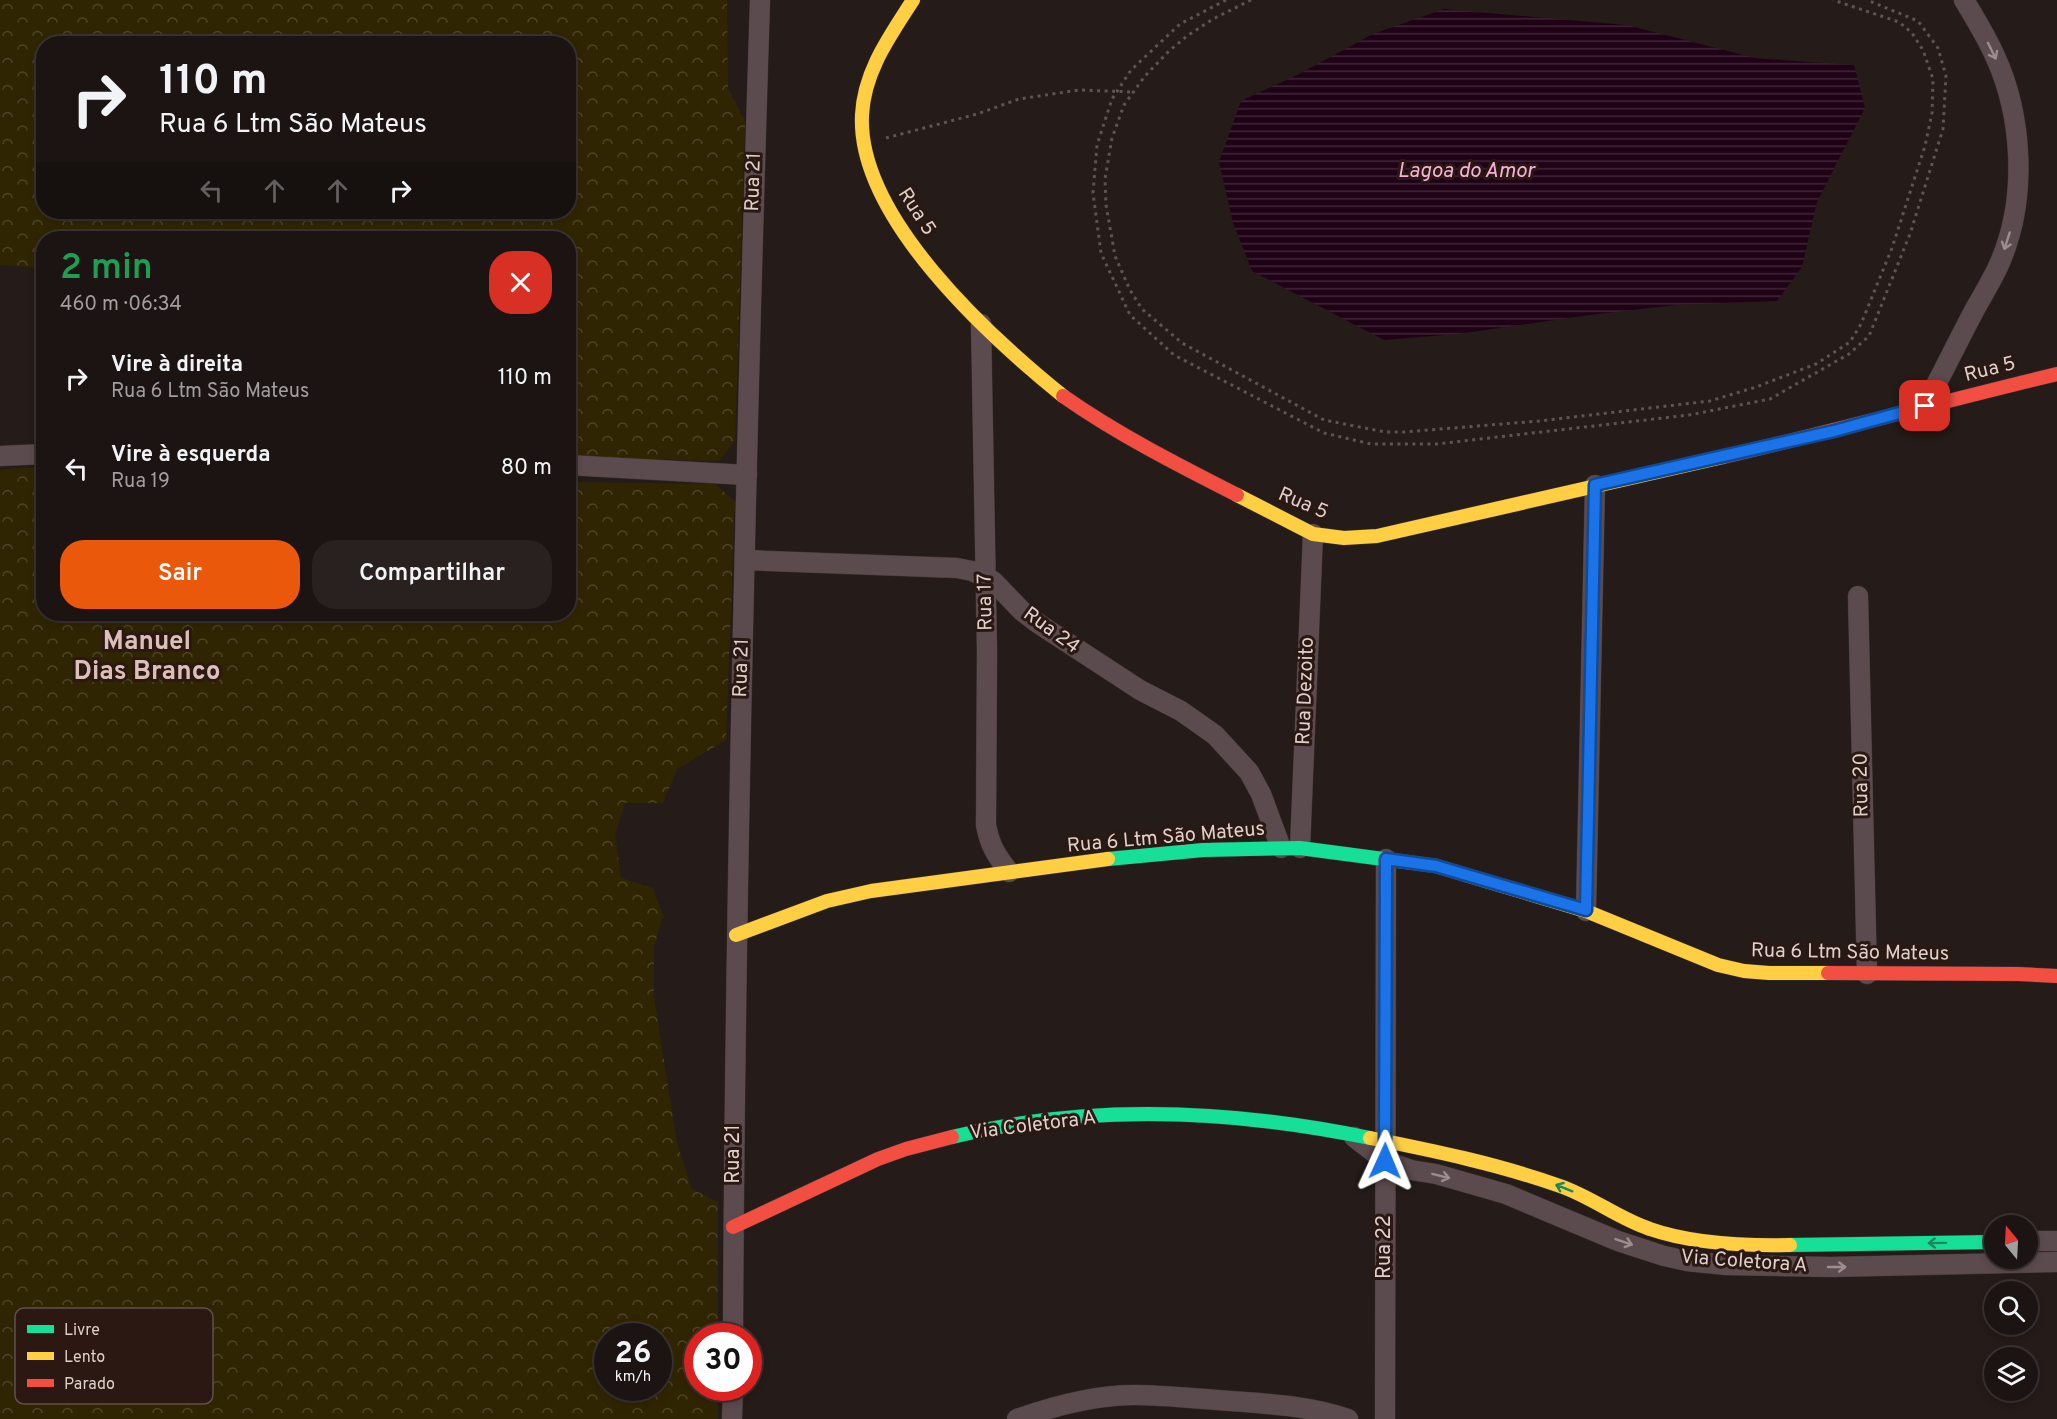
<!DOCTYPE html>
<html lang="pt">
<head>
<meta charset="utf-8">
<style>
	body { margin:0; font-family:Overpass,sans-serif; background:#292120; color:#f1f3f6; height:100vh; display:flex; flex-direction:column; font-size:22px; white-space:nowrap }
	* { box-sizing:border-box; margin:0 }
	p { font-size:20px; color:#a09e9f }
	.icon { flex:none; width:33px; height:33px; fill:none; stroke:currentColor; stroke-width:2; stroke-linecap:round; stroke-linejoin:round }
	.map { position:relative; flex:1; overflow:hidden }
	.details { position:absolute; left:36px; top:231px; width:540px; height:390px; display:flex; flex-direction:column; background:#1c1412; border-radius:24px; box-shadow:0 3px 9px #0003,0 0 0 2px #3a3332 }
	.details>* { flex:none }
	.hud { position:absolute; left:36px; top:36px; width:540px; height:183px; border-radius:24px; box-shadow:0 3px 9px #0003,0 0 0 2px #3a3332; background:#1c1412; color:#f1f3f6; overflow:hidden }
	.needle { width:39px; rotate:342deg }
	.buttons { position:absolute; left:1984px; top:1215px; display:grid; gap:12px }
	.buttons a { display:grid; place-items:center; width:54px; height:54px; border-radius:50%; background:#1c1412; box-shadow:0 3px 9px #0003,0 0 0 2px #3a3332; font-size:30px }
	.speed { position:absolute; left:594px; top:1323px; display:flex; gap:12px; font-size:30px; font-weight:700; text-align:center }
	.speed>* { display:grid; place-content:center; width:78px; height:78px; border-radius:50%; background:#1c1412; box-shadow:0 3px 9px #0003,0 0 0 2px #3a3332; line-height:1 }
	.speed small { font-size:15px; font-weight:400 }
	.speed .limit { border:9px solid #d22; background:#fff; color:#111 }
	.pin { position:absolute; display:grid; place-items:center; width:51px; height:51px; color:#fff; margin:-26px; border-radius:12px; box-shadow:0 3px 9px #0006 }
	.me { position:absolute; width:66px; margin:-33px; rotate:1deg; stroke-linejoin:round; filter:drop-shadow(0 0 4px #0008) }
	.turn { display:flex; align-items:center; gap:21px; height:126px; padding:0 24px; font-size:27px }
	.turn .icon { width:78px; height:78px; stroke-width:2.5 }
	.turn b { display:block; font-size:42px; line-height:51px }
	.lanes { display:flex; align-items:center; height:57px; padding:0 24px; background:#0003; justify-content:center; gap:30px; direction:ltr }
	.lanes .off { opacity:.35 }
	.round { display:grid; place-items:center; flex:none; width:63px; height:63px; border-radius:24px; background:#292120 }
	.headline { display:flex; align-items:center; justify-content:space-between; height:102px; padding:0 24px }
	h1 { font-size:36px; font-weight:600; line-height:45px; color:#1e9e55 }
	.cta { display:flex; gap:12px; margin-top:auto; padding:12px 24px }
	.cta a { flex:1; height:69px; border-radius:24px; background:#ea580c; color:#fff; font-size:24px; font-weight:600; line-height:69px; text-align:center }
	.cta a+a { background:#292120; color:#f1f3f6 }
	ul { padding:0; list-style:none }
	li { display:flex; align-items:center; gap:18px; height:90px; padding:0 24px }
	li div { flex:1 }
	li b { display:block; font-size:22px }
	li em { font-style:normal }
	.map>svg:first-child { display:block }
	.forest { fill:url(#forest-crowns); fill-rule:evenodd }
	.water { fill:url(#water-rules) }
	.lines { fill:none; stroke-linecap:round; stroke-linejoin:round }
	.street-casing { stroke:#3e3532; stroke-width:21 }
	.fast-casing { stroke:#3e3532; stroke-width:15 }
	.slow-casing { stroke:#3e3532; stroke-width:15 }
	.jam-casing { stroke:#3e3532; stroke-width:15 }
	.path { stroke:#605354; stroke-width:3; stroke-dasharray:3 4.5; stroke-linecap:butt }
	.street { stroke:#5c4b4e; stroke-width:20 }
	.fast { stroke:#16e098; stroke-width:14 }
	.slow { stroke:#ffcf43; stroke-width:14 }
	.jam { stroke:#f24e42; stroke-width:14 }
	.oneway { stroke:#9d8e8d }
	.oneway2 { stroke:#1f865c }
	.route-casing { stroke:#114b97; stroke-width:15 }
	.route { stroke:#1a73e8; stroke-width:10 }
	.labels { text-anchor:middle; dominant-baseline:central; stroke-width:6; stroke-linejoin:round; paint-order:stroke }
	.street-label { font-size:20px; fill:#ded0cc; stroke:#2b1812 }
	.water-label { font-size:21px; font-style:italic; fill:#f7b0dc; stroke:#2b1812 }
	.district-label { font-size:26px; font-weight:bold; fill:#dcc0b8; stroke:#2b1812 }
	.key { fill:#2b1812; stroke:#614f4a; stroke-width:1.5 }
	.key-label { font-size:16px; fill:#ded0cc }
</style>
</head>
<body>
<div class="map">
<svg width="2057" height="1419" viewBox="0 0 2057 1419">
	<defs>
		<pattern id="forest-crowns" width="20" height="18" patternUnits="userSpaceOnUse" patternTransform="scale(1.5)"><rect width="20" height="18" fill="#302503"/><path d="M2 6a3 3 0 1 1 6 0M12 15a3 3 0 1 1 6 0" fill="none" stroke="#4e4427"/></pattern>
		<pattern id="water-rules" width="6" height="5" patternUnits="userSpaceOnUse" patternTransform="scale(1.5)"><rect width="6" height="5" fill="#200217"/><path d="M0 2.5h6" fill="none" stroke="#402638"/></pattern>
	</defs>
	<rect width="100%" height="100%" fill="#251b18"/>
	<g class="forest">
		<path d="M0,0H727L728,88L745,122L735,441L719,461L569,457L568,238H44L43,268L0,265ZM44,44H568V212H44Z"/>
		<path d="M19,468H43L44,614H568L569,482L715,484L735,501L726,740L677,769L663,803H625L615,834L621,878L653,888L663,915L654,947V997L677,1143L692,1189L718,1202V1336H698V1388H718V1419H0V470ZM608,1336H658V1388H608Z"/>
	</g>
	<path class="water" d="M1444,9L1627,25L1755,58L1854,65L1865,108L1817,202L1802,267L1777,301L1676,305L1590,315L1458,334L1384,340L1252,271L1233,223L1219,162L1241,101L1297,75L1373,34Z"/>
	<g class="lines">
		<g class="street-casing">
			<g id="street">
				<path d="M981,324L987,651L986,825C990,846 996,855 1009,872"/>
				<path d="M1925,406C1942,374 1958,341 1975,309C1984,293 1994,277 2001,260C2027,198 2023,117 1995,56C1986,36 1975,18 1964,0"/>
				<path d="M0,456L44,454"/>
				<path d="M568,465L747,475"/>
				<path d="M745,560L957,568L972,571L993,581L1022,611L1039,624L1140,690L1181,711L1215,735L1249,772L1261,794L1281,848"/>
				<path d="M1858,596L1867,974"/>
				<path d="M1300,848L1313,534"/>
				<path d="M1586,911L1595,485"/>
				<path d="M1354,1137L1385,1161L1411,1170L1436,1174L1506,1194L1618,1241L1664,1256L1687,1261L1726,1265L1831,1267L2057,1262"/>
				<path d="M2028,1241H2057"/>
				<path d="M733,1336C735,891 746,445 760,0"/>
				<path d="M732,1419L733,1388"/>
				<path d="M1017,1419C1054,1406 1094,1395 1134,1395C1166,1395 1198,1399 1230,1401C1271,1404 1309,1406 1348,1419"/>
				<path d="M1385,1419L1386,859"/>
			</g>
		</g>
		<g class="fast-casing">
			<g id="fast">
				<path d="M1108,859L1203,850L1300,848L1436,866L1466,875"/>
				<path d="M952,1137C1089,1103 1234,1110 1370,1138"/>
				<path d="M1790,1245L1995,1242"/>
			</g>
		</g>
		<g class="slow-casing">
			<g id="slow">
				<path d="M913,0C890,36 864,71 862,115C857,217 990,337 1063,396"/>
				<path d="M1237,495L1313,534L1344,538L1377,536L1723,457"/>
				<path d="M1466,875L1586,911L1718,965L1744,971L1769,973H1828"/>
				<path d="M736,935L827,901L871,891L1108,859"/>
				<path d="M1370,1138C1435,1151 1498,1164 1560,1186C1592,1197 1619,1219 1650,1229C1693,1244 1745,1246 1790,1245"/>
			</g>
		</g>
		<g class="jam-casing">
			<g id="jam">
				<path d="M1063,396C1117,434 1178,465 1237,495"/>
				<path d="M1723,457C1834,431 1945,401 2057,374"/>
				<path d="M1828,973L2018,974L2057,976"/>
				<path d="M733,1227L878,1159L906,1149L952,1137"/>
			</g>
		</g>
		<g class="path">
			<path d="M1226,0L1180,24L1131,70L1112,99L1097,145L1093,193L1101,253L1130,315L1174,355L1324,433L1371,444H1437L1689,415L1770,399L1849,354L1869,336L1910,234L1943,129L1946,76L1938,48L1918,21L1867,0"/>
			<path d="M1251,0L1213,19L1187,36L1169,51L1145,76L1124,105L1112,138L1105,179L1106,205L1115,256L1130,290L1142,309L1182,343L1324,420L1385,432H1404L1539,421L1710,401L1756,387L1816,364L1850,342L1861,324L1892,248L1925,146L1932,113L1933,79L1923,50L1912,33L1899,22L1833,0"/>
			<path d="M886,138L977,114L1019,99L1079,90L1133,92"/>
		</g>
		<use href="#street" class="street"/>
		<use href="#fast" class="fast"/>
		<use href="#slow" class="slow"/>
		<use href="#jam" class="jam"/>
	</g>
	<defs><path id="oneway-shaft" d="M-6 0H5M1.5-3L5.5 0L1.5 3" fill="none" stroke-width="1.6" stroke-linecap="round" stroke-linejoin="round" transform="scale(1.5)"/></defs>
	<g class="oneway">
		<use href="#oneway-shaft" transform="translate(1992 51) rotate(64)"/>
		<use href="#oneway-shaft" transform="translate(2007 241) rotate(108)"/>
		<use href="#oneway-shaft" transform="translate(1441 1176) rotate(14)"/>
		<use href="#oneway-shaft" transform="translate(1624 1242) rotate(19)"/>
		<use href="#oneway-shaft" transform="translate(1837 1267)"/>
	</g>
	<g class="oneway2">
		<use href="#oneway-shaft" transform="translate(1564 1188) rotate(-158)"/>
		<use href="#oneway-shaft" transform="translate(1937 1243) rotate(179)"/>
	</g>
	<g class="lines">
		<g class="route-casing">
			<path id="route" d="M1385,1161L1386,859L1436,866L1586,910L1595,485L1834,431L1925,406"/>
		</g>
		<use href="#route" class="route"/>
	</g>
	<g class="labels">
		<g class="street-label">
			<text transform="translate(754 182) rotate(-88)">Rua 21</text>
			<text transform="translate(916 212) rotate(57)">Rua 5</text>
			<text transform="translate(1990 370) rotate(-14)">Rua 5</text>
			<text transform="translate(1303 504) rotate(23)">Rua 5</text>
			<text transform="translate(986 602) rotate(-91)">Rua 17</text>
			<text transform="translate(1051 631) rotate(36)">Rua 24</text>
			<text transform="translate(742 668) rotate(-88)">Rua 21</text>
			<text transform="translate(1306 691) rotate(-88)">Rua Dezoito</text>
			<text transform="translate(1862 785) rotate(-91)">Rua 20</text>
			<text transform="translate(1166 838) rotate(-5)">Rua 6 Ltm São Mateus</text>
			<text transform="translate(1850 953) rotate(1)">Rua 6 Ltm São Mateus</text>
			<text transform="translate(1033 1126) rotate(-7)">Via Coletora A</text>
			<text transform="translate(734 1154) rotate(-90)">Rua 21</text>
			<text transform="translate(1385 1247) rotate(-90)">Rua 22</text>
			<text transform="translate(1744 1262) rotate(4)">Via Coletora A</text>
		</g>
		<g class="water-label">
			<text x="1466" y="171">Lagoa do Amor</text>
		</g>
		<g class="district-label">
			<text x="147" y="642">Manuel<tspan x="147" dy="30">Dias Branco</tspan></text>
		</g>
	</g>
	<rect x="15" y="1308" width="198" height="96" rx="9" class="key"/>
	<rect x="27" y="1325" width="27" height="8" fill="#16e098"/>
	<rect x="27" y="1352" width="27" height="8" fill="#ffcf43"/>
	<rect x="27" y="1379" width="27" height="8" fill="#f24e42"/>
	<g class="key-label">
		<text x="64" y="1335">Livre</text>
		<text x="64" y="1362">Lento</text>
		<text x="64" y="1389">Parado</text>
	</g>
</svg>
<div class="buttons">
<a><svg class="needle" viewBox="-14 -14 28 28"><path d="M0-13l5 13h-10z" fill="#e53935"/><path d="M0 13l5-13h-10z" fill="#a09e9f"/></svg></a>
<a><svg class="icon" aria-label="search" viewBox="0 0 24 24"><circle cx="10" cy="10" r="6"/><path d="M15 15l6 6"/></svg></a>
<a><svg class="icon" aria-label="layers" viewBox="0 0 24 24"><path d="M12 4l9 5-9 5-9-5zM3 14l9 5 9-5"/></svg></a>
</div>
<div class="speed"><div>26<small>km/h</small></div><div class="limit">30</div></div>
<div class="pin" style="left:1925px;top:406px;background:#d93025"><svg class="icon" aria-label="arrive" viewBox="0 0 24 24"><path d="M6 21V4h12l-3 4 3 4H6"/></svg></div>
<svg class="me" style="left:1385px;top:1161px" viewBox="-20 -20 40 40"><path d="M0-17L14 15 0 8-14 15z" fill="#1a73e8" stroke="#fff" stroke-width="4"/></svg>
<div class="hud">
<div class="turn"><svg class="icon" aria-label="right" viewBox="0 0 24 24"><path d="M7 20v-9h11M14 6l5 5-5 5"/></svg><div><b>110 m</b>Rua 6 Ltm São Mateus</div></div>
<div class="lanes"><svg class="icon off" aria-label="left" viewBox="0 0 24 24"><path d="M17 20v-9H6M10 6l-5 5 5 5"/></svg><svg class="icon off" aria-label="ahead" viewBox="0 0 24 24"><path d="M12 20V5M6 11l6-6 6 6"/></svg><svg class="icon off" aria-label="ahead" viewBox="0 0 24 24"><path d="M12 20V5M6 11l6-6 6 6"/></svg><svg class="icon" aria-label="right" viewBox="0 0 24 24"><path d="M7 20v-9h11M14 6l5 5-5 5"/></svg></div>
</div>
<section class="details">
<div class="headline"><div><h1>2 min</h1><p>460 m · 06:34</p></div><a class="round" style="background:#d93025;color:#fff"><svg class="icon" aria-label="close" viewBox="0 0 24 24"><path d="M6 6l12 12M18 6L6 18"/></svg></a></div>
<ul>
<li><svg class="icon" aria-label="right" viewBox="0 0 24 24"><path d="M7 20v-9h11M14 6l5 5-5 5"/></svg><div><b>Vire à direita</b><p>Rua 6 Ltm São Mateus</p></div><em>110 m</em></li>
<li><svg class="icon" aria-label="left" viewBox="0 0 24 24"><path d="M17 20v-9H6M10 6l-5 5 5 5"/></svg><div><b>Vire à esquerda</b><p>Rua 19</p></div><em>80 m</em></li>
</ul>
<div class="cta"><a>Sair</a><a>Compartilhar</a></div>
</section>
</div>
</body>
</html>
